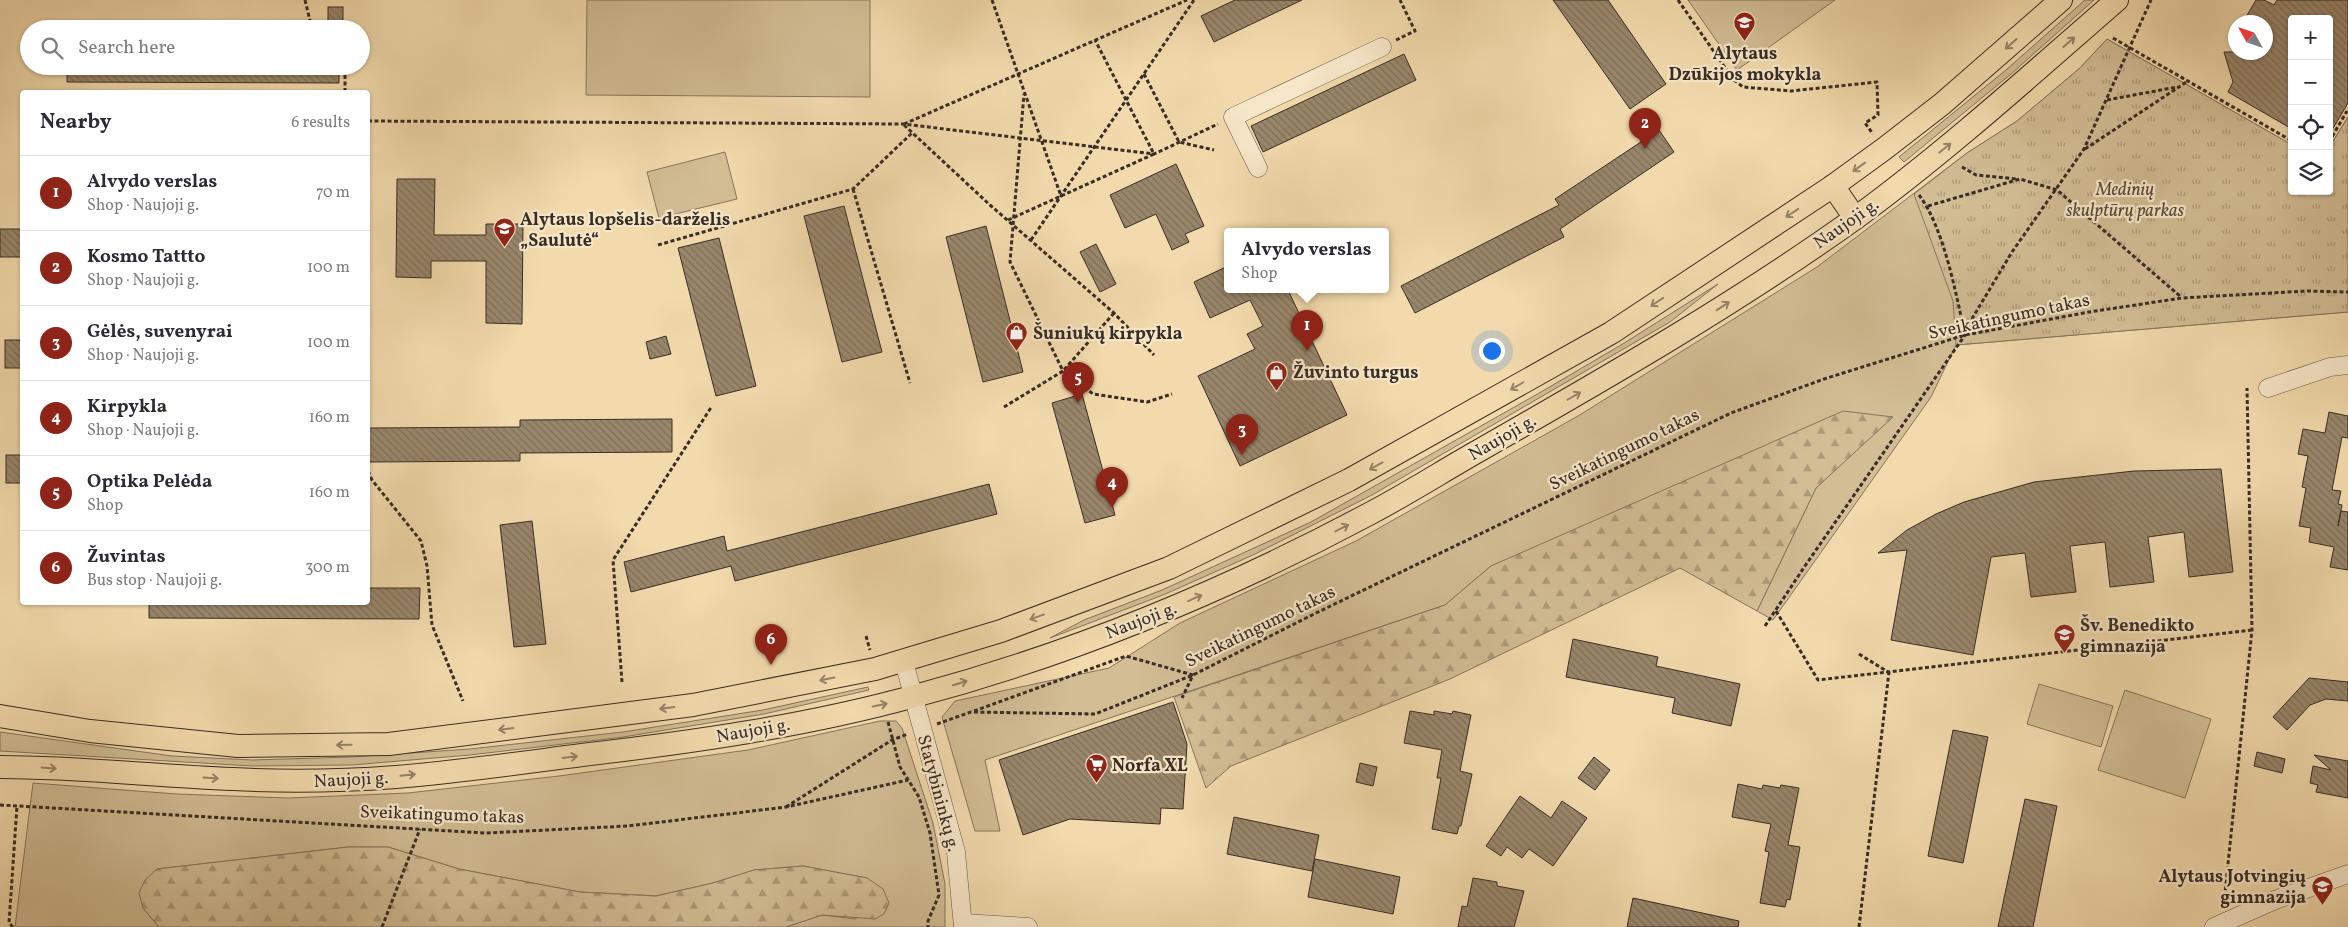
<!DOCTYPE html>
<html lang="en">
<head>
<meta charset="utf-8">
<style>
  :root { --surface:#fff; --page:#f7f7f7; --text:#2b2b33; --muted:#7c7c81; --line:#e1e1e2; --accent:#8f2418 }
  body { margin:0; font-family:Vollkorn,serif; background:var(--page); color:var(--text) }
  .controls { position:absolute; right:15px; top:15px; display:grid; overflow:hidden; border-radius:5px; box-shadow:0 1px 4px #0004 }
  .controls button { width:45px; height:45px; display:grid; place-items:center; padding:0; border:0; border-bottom:1px solid var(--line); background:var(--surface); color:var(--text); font:25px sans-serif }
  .compass { position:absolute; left:2228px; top:15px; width:45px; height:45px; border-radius:50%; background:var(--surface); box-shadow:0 1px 4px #0004; rotate:310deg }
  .you { position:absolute; left:1491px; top:350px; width:18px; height:18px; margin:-12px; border:4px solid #fff; border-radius:50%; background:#1a73e8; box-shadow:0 0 0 8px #1a73e833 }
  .badge { display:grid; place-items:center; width:32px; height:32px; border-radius:50%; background:var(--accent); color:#fff; font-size:16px; font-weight:700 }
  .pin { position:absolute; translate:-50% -41px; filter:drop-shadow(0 1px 2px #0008) }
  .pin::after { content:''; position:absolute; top:26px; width:18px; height:15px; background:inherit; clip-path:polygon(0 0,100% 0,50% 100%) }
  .popup { position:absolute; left:1224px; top:228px; width:165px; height:65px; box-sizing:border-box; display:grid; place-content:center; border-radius:5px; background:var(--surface); filter:drop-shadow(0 1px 4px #0005); font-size:16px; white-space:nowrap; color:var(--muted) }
  .popup b { font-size:19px; color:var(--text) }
  .popup::after { content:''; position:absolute; left:50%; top:100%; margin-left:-10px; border:10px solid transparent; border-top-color:var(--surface) }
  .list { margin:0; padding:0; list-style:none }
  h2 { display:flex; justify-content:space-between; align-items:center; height:65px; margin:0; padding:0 20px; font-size:21px }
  h2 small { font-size:16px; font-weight:400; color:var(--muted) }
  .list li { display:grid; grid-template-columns:32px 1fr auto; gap:15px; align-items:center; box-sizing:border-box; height:75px; padding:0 20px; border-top:1px solid var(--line) }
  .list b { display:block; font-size:19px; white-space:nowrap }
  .list p { margin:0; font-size:16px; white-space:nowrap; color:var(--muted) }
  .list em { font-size:16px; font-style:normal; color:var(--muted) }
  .icon { flex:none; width:28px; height:28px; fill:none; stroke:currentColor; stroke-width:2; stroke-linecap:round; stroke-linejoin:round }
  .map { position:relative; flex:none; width:2348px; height:927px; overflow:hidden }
  .search { position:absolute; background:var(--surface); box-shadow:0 1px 4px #0004; left:20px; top:20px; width:350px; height:55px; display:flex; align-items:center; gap:12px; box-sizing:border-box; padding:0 18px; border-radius:28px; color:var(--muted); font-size:19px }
  .panel { position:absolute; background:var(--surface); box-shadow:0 1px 4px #0004; left:20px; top:90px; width:350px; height:515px; border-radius:5px }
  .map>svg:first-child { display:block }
</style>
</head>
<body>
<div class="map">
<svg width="2348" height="927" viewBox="0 0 2348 927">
  <defs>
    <pattern id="forest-firs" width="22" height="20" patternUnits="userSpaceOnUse" patternTransform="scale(1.25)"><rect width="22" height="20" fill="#d2bd95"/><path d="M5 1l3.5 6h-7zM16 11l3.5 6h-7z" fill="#ab9a79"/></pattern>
    <pattern id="park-tufts" width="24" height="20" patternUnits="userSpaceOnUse" patternTransform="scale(1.25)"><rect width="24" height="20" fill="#d2bd95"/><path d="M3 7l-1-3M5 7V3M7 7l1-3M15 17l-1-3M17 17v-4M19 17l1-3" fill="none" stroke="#ab9a79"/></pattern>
    <pattern id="building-back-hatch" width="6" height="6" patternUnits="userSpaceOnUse" patternTransform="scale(1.25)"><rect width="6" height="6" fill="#99876c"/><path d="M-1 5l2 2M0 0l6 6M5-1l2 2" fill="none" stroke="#7e6f59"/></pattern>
  </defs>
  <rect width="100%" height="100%" fill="#f2daac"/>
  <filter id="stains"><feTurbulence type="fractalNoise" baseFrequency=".004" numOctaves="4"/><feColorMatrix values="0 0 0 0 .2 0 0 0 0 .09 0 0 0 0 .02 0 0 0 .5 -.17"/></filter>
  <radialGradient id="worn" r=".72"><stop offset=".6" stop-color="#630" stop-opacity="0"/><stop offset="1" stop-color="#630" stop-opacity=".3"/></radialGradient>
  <!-- green -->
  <g fill="#d2bd95" stroke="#85755e">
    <polygon points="587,0 870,0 870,97 586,95"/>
    <polygon points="1688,0 1835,0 1737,70"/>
    <polygon points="2085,0 2094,0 2011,74 1904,162 1899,157 2006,70"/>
    <polygon points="2107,39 2292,145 2292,191 2329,191 2329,148 2348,117 2348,312 1956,345 1931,397 1773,620 1757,611 1816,488 1892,417 1491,566 1445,605 985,760 1000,831 975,831 942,717 955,701 1109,668 1180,623 1356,541 1578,416 1817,267 1967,153 2017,121 2080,68"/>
    <polygon points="725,152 737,199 659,218 647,172"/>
    <polygon points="1718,284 1670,322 1372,495 1253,555 1163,595 1050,638 1084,620 1162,590 1311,522 1541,392 1621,345"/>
    <polygon points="2039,684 2113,706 2101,747 2027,724"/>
    <polygon points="868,687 869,690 764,714 623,737 470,755 352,765 252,766 0,751 0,732 172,756 252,760 351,757 470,749 623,732 763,710"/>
    <polygon points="2125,690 2211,719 2185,798 2098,770"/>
    <polygon points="880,721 896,721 902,728 933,823 945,884 945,927 786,927 822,915 856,919 867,878 803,866 754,870 713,883 656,896 580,892 459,869 388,847 348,847 157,869 143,908 159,927 15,927 33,783 176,794 288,798 408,793 559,776 748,750"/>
  </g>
  <!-- forest -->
  <g fill="url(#forest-firs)" stroke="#85755e">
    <polygon points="1843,411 1893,417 1816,488 1757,611 1680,568 1450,679 1231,766 1206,788 1174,697 1445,605 1491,566"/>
    <polygon points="348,847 388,847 459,869 580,892 656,896 713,883 754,870 803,866 867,878 883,889 889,903 884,914 875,919 822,915 786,927 159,927 143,908 139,893 145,880 157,869"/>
  </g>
  <!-- park -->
  <polygon fill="url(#park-tufts)" stroke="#85755e" points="2107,39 2292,145 2292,191 2329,191 2329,148 2348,117 2348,312 1956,345 1953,301 1914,194 1967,153 2017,121 2080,68"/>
  <!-- building -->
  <g fill="url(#building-back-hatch)" stroke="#382d26">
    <polygon points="1235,0 1302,0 1214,42 1201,16"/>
    <polygon points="1553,0 1608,0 1666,84 1630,109"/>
    <polygon points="2256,0 2264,0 2274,5 2277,0 2348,0 2348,103 2329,135 2329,19 2292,19 2292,129 2228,92 2233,82 2224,52 2266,52 2266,22 2243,22"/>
    <rect x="328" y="7" width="15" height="15"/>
    <polygon points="1404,54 1416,80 1263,152 1251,126"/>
    <polygon points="67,66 339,66 339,83 67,82"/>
    <polygon points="1659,130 1674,152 1560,229 1564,237 1415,313 1401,286 1559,205 1555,199"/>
    <polygon points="1176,164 1204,226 1185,234 1189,242 1172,250 1156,214 1125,228 1110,195"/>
    <polygon points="397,179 435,179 434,235 486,235 486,224 523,224 522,324 486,323 486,261 431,261 431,278 396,277"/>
    <polygon points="844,206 882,352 842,362 804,216"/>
    <polygon points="986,226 1023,372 983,382 946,237"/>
    <rect x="0" y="229" width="22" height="28"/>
    <polygon points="719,238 756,386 716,396 678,248"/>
    <polygon points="1096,244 1116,284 1100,292 1080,252"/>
    <polygon points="1228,266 1228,290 1288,290 1347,415 1240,466 1198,376 1255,349 1247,334 1263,326 1250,300 1210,318 1194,282"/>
    <polygon points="666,336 671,354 650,359 646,342"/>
    <rect x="5" y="340" width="17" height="28"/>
    <polygon points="1082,394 1115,515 1085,523 1052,403"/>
    <polygon points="2329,412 2348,416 2348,438 2342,437 2332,490 2341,491 2338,504 2342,505 2338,526 2341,511 2348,512 2348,570 2330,567 2334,547 2309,542 2311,528 2299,526 2306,488 2302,487 2308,456 2298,454 2303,429 2325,433"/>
    <polygon points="672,419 672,452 520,453 520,461 369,462 369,428 520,427 520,420"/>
    <rect x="6" y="455" width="16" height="28"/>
    <polygon points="2221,469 2233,572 2189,577 2184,532 2148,537 2154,582 2110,587 2105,542 2070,546 2076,592 2031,597 2025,553 1991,557 1973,655 1891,640 1907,550 1878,553 1907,530 1936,514 1964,502 2034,482 2134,471"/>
    <polygon points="989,484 997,514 735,581 731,566 631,592 624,562 724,536 727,551"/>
    <polygon points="532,521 546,644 514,647 500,525"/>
    <polygon points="368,588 420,588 419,619 149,618 149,602 368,602"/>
    <polygon points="1573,639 1658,657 1656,666 1740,684 1731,726 1672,713 1675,698 1566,677"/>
    <polygon points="2309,678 2348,682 2348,701 2326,699 2310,705 2287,730 2273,717"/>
    <polygon points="1173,702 1187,744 1183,809 1161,808 1160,824 1070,819 1023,835 999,760"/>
    <polygon points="1410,711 1434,715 1434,711 1452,714 1453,711 1471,715 1460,771 1472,774 1461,826 1459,826 1457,834 1432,829 1441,778 1437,778 1442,750 1404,743"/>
    <polygon points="1953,730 1988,737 1963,863 1928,856"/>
    <polygon points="2257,752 2285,759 2282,773 2254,766"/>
    <polygon points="2314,755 2348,761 2348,798 2316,792 2318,785 2310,783 2313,766 2331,770"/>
    <polygon points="1594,757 1610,770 1595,790 1578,778"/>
    <polygon points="1360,763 1377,767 1373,786 1356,782"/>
    <polygon points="1738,784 1762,789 1763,785 1780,788 1781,785 1799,788 1788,845 1800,847 1790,900 1787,899 1785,907 1760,903 1769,852 1765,851 1771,824 1732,817"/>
    <polygon points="1520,796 1551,818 1562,801 1587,818 1553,866 1529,849 1522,858 1507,847 1501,856 1486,846"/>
    <polygon points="2025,799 2057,806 2033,927 1998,927"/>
    <polygon points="1234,817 1319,835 1312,871 1227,854"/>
    <polygon points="1315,859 1400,877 1393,914 1308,897"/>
    <polygon points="1473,878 1497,882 1497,886 1524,891 1514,927 1458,927 1462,906 1467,907"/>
    <polygon points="1633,898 1739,921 1738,927 1627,927"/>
  </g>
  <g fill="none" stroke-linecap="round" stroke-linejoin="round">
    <defs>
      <g id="minor">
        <polyline points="1258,168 1233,117 1382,47"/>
        <polyline points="2268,388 2330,367 2348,365"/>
        <polyline points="904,662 956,852 963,927"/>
        <polyline points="963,923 1028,927"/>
        <polyline points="2214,927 2275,900 2348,874"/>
      </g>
      <g id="major">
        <polyline points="1833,186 1855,218"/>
        <polyline points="0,716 90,731 238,746 389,744 693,705 875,669 1001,631 1169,568 1349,480 1611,333 1833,186 1884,149 1942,104 2061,0"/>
        <path d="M0,767C78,767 155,776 233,779C287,782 342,781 396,777C458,772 520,763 582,755C693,742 806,726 915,696C1072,654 1225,591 1369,514C1407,494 1443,471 1480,450C1608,377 1737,303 1857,217C1948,150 2032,74 2117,0"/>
      </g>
    </defs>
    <!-- minor casing -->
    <use href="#minor" stroke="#665848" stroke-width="19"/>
    <!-- major casing -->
    <use href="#major" stroke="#382d26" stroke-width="24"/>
    <!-- path -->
    <g stroke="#382d26" stroke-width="3" stroke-dasharray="4 2.5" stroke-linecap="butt">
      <polyline points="305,0 312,29"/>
      <polyline points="992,0 1061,196"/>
      <polyline points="1678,0 1733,79 1743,87 1791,91 1877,82 1878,115 1865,123 1873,134"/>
      <polyline points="2113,38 2292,141"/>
      <polyline points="1396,40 1415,31 1400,0"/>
      <polyline points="1144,74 1179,142 1214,150"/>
      <polyline points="345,92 345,66"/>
      <polyline points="2107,100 2177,87"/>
      <polyline points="368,121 903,124 1154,154 1218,124"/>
      <polyline points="904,124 1187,0"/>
      <polyline points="904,125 990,205 1114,313 1154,355"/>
      <polyline points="2329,142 2347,111"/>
      <polyline points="2085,149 2188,81"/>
      <polyline points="1962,167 1976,175 2017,179"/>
      <polyline points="853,189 910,383"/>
      <path d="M1919,195C1944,228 1956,294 1965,335"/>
      <polyline points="1928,206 2020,179 2057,190 2181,297"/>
      <polyline points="1008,220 1154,154 1095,40"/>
      <polyline points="1031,240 1194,0"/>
      <polyline points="658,245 853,189 912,133"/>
      <polyline points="1114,313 1063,371 1093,394 1147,402 1172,394"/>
      <polyline points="1004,407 1063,371 1010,262 1024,94"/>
      <polyline points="368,471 372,480 421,541 427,566 432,625 463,701"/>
      <polyline points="1776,611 1818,680 2252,630"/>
      <polyline points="1765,626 1807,563 1965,335 1973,317 2012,252 2084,149 2151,0"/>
      <polyline points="866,636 870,650"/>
      <polyline points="1859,654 1888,672"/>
      <polyline points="622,682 613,560 712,406"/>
      <polyline points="974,711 1126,656 1193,675 1182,698"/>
      <polyline points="888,722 900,767 919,797 930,833 939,895 928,921 928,927"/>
      <polyline points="937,724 971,712 1095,714 1193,675 1316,613 1731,413 1824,379 1965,335 2089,312 2182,298 2307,291 2348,292"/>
      <polyline points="0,805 486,833 628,826 786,807 908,780"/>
      <polyline points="786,807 892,740 908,734"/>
      <polyline points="2224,903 2252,630 2247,388"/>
      <polyline points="13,927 9,923 17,806"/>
      <polyline points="382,927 420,829"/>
      <polyline points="1859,927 1889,672"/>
    </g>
    <!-- minor -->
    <use href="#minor" stroke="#f7e7c9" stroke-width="18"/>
    <!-- major -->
    <use href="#major" stroke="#f2daac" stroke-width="22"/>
  </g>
  <!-- one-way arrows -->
  <defs><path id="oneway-shaft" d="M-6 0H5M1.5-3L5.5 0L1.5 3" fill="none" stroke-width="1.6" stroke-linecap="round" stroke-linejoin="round" transform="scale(1.25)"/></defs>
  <g stroke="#958469">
    <use href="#oneway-shaft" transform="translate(2069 42) rotate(-41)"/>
    <use href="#oneway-shaft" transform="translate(2011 44) rotate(138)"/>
    <use href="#oneway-shaft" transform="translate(1945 148) rotate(-39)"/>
    <use href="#oneway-shaft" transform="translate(1859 167) rotate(144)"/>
    <use href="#oneway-shaft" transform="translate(1792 213) rotate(146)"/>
    <use href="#oneway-shaft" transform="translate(1657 302) rotate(146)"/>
    <use href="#oneway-shaft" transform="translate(1723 306) rotate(-33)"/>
    <use href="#oneway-shaft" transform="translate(1517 386) rotate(150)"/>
    <use href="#oneway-shaft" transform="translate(1574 396) rotate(-30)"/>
    <use href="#oneway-shaft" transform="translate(1376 466) rotate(151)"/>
    <use href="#oneway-shaft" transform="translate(1342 528) rotate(-27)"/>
    <use href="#oneway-shaft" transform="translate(1195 598) rotate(-24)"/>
    <use href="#oneway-shaft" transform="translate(1037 617) rotate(160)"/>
    <use href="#oneway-shaft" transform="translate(827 679) rotate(169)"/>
    <use href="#oneway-shaft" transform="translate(960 683) rotate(-17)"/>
    <use href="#oneway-shaft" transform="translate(880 705) rotate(-12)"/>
    <use href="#oneway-shaft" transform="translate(667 708) rotate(173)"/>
    <use href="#oneway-shaft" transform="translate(506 729) rotate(173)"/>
    <use href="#oneway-shaft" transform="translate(344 745) rotate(179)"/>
    <use href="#oneway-shaft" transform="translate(570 757) rotate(-7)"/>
    <use href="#oneway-shaft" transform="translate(49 768) rotate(4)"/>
    <use href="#oneway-shaft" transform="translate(408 775) rotate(-6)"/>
    <use href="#oneway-shaft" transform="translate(211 778) rotate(4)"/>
  </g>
  <!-- icons -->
  <defs>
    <symbol id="school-pin" viewBox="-11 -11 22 30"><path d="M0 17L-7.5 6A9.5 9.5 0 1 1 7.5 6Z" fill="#8f2418" stroke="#f7e7c9"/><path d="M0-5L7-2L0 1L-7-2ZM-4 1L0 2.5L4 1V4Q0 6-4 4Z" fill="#fff"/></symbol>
    <symbol id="shop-pin" viewBox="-11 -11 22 30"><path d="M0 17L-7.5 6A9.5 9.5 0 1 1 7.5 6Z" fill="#8f2418" stroke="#f7e7c9"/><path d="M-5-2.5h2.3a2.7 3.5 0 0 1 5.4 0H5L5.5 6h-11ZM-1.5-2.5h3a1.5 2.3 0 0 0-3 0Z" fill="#fff"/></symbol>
    <symbol id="supermarket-pin" viewBox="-11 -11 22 30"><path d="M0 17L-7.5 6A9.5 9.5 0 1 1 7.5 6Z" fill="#8f2418" stroke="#f7e7c9"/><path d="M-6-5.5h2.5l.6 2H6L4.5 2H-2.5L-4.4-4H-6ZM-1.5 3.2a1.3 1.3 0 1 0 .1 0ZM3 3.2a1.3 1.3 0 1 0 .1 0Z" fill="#fff"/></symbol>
  </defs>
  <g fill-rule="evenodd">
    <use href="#school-pin" x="1732" y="10" width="25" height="34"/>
    <use href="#school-pin" x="492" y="216" width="25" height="34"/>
    <use href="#shop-pin" x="1004" y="320" width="25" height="34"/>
    <use href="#shop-pin" x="1264" y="360" width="25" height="34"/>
    <use href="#school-pin" x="2052" y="622" width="25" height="34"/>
    <use href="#supermarket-pin" x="1084" y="752" width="25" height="34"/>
    <use href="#school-pin" x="2310" y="874" width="25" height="34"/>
  </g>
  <g text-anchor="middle" stroke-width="4.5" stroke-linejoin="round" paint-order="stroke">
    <!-- poi labels -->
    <g font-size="18" font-weight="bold" fill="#382d26" stroke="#f7e7c9" text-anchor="start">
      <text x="1745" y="59" text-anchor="middle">Alytaus<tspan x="1745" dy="21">Dzūkijos mokykla</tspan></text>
      <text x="520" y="225">Alytaus lopšelis-darželis<tspan x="520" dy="21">„Saulutė“</tspan></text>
      <text x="1033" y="339">Šuniukų kirpykla</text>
      <text x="1293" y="378">Žuvinto turgus</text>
      <text x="2080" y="631">Šv. Benedikto<tspan x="2080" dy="21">gimnazija</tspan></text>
      <text x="1112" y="771">Norfa XL</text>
      <text x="2306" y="882" text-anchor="end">Alytaus Jotvingių<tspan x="2306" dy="21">gimnazija</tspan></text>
    </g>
    <!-- park labels -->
    <g font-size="18" font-style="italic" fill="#574a3c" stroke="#f7e7c9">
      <text x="2125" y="195">Medinių<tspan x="2125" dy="21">skulptūrų parkas</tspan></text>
    </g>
    <!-- street labels -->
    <g font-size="18" fill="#382d26" stroke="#f7e7c9">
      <text transform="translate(1846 223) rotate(-35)" y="6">Naujoji g.</text>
      <text transform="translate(2009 316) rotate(-12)" y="6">Sveikatingumo takas</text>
      <text transform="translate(1502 437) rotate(-30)" y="6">Naujoji g.</text>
      <text transform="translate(1624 449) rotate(-26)" y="6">Sveikatingumo takas</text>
      <text transform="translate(1141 620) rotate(-21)" y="6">Naujoji g.</text>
      <text transform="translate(1260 626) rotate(-26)" y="6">Sveikatingumo takas</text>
      <text transform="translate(753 730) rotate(-10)" y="6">Naujoji g.</text>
      <text transform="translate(351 779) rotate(-3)" y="6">Naujoji g.</text>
      <text transform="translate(939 793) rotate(75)" y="6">Statybininkų g.</text>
      <text transform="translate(442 814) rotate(2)" y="6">Sveikatingumo takas</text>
    </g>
  </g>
  <rect width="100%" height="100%" filter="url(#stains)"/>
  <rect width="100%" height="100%" fill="url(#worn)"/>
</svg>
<div class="controls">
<button>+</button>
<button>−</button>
<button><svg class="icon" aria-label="locate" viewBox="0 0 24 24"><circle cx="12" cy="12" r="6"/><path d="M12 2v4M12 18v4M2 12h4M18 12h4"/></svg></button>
<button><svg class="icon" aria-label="layers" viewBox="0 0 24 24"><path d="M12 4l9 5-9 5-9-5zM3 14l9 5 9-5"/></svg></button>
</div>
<svg class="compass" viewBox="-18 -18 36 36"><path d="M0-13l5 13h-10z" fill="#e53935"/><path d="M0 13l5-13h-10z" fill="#7c7c81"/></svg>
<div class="you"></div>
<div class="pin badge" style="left:1307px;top:351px">1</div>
<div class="popup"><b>Alvydo verslas</b>Shop</div>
<div class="pin badge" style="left:1645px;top:149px">2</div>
<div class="pin badge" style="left:1242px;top:455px">3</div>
<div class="pin badge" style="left:1112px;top:508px">4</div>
<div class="pin badge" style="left:1078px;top:403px">5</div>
<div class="pin badge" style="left:771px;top:665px">6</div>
<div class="search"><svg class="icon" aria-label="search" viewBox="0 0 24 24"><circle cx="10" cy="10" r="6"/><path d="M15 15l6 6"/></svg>Search here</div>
<section class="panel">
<h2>Nearby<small>6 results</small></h2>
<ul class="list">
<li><span class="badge">1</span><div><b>Alvydo verslas</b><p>Shop · Naujoji g.</p></div><em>70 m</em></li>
<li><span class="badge">2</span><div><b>Kosmo Tattto</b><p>Shop · Naujoji g.</p></div><em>100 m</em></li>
<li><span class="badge">3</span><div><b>Gėlės, suvenyrai</b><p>Shop · Naujoji g.</p></div><em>100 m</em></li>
<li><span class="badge">4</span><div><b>Kirpykla</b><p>Shop · Naujoji g.</p></div><em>160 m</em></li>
<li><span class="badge">5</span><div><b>Optika Pelėda</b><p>Shop</p></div><em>160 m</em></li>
<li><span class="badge">6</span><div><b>Žuvintas</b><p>Bus stop · Naujoji g.</p></div><em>300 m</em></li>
</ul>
</section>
</div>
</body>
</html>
